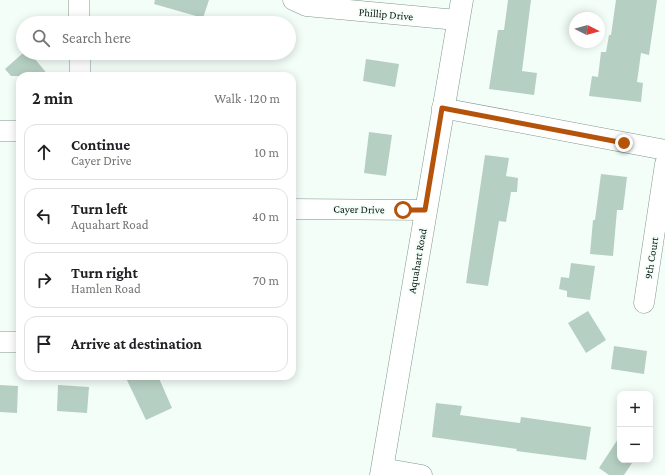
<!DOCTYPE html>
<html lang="en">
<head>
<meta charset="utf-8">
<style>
  :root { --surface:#fff; --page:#f6f6f6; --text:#202124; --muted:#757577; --line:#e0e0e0 }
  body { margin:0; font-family:"Crimson Pro",serif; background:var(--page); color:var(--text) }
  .controls { position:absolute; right:12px; bottom:12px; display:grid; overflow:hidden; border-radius:8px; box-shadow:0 2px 10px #0003 }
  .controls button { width:36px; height:36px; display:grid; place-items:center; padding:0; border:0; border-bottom:1px solid var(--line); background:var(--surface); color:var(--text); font:20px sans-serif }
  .compass { position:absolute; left:569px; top:12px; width:36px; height:36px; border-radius:50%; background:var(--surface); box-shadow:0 2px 10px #0003; rotate:96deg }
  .stop { position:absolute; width:12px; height:12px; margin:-9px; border:3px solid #b45309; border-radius:50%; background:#fff }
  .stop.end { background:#b45309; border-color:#fff; box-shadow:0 1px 4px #0008 }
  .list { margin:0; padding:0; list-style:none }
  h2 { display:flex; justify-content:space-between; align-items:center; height:52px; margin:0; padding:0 16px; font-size:17px }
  h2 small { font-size:13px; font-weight:400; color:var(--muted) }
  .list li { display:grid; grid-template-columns:26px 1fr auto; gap:12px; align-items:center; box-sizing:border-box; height:56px; margin:0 8px 8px; padding:0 8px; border:1px solid var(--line); border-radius:12px }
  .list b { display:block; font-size:15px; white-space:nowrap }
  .list p { margin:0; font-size:13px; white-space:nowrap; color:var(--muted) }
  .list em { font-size:13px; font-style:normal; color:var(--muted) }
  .icon { flex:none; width:22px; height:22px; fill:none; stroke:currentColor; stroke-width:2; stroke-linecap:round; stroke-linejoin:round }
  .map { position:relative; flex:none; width:665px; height:475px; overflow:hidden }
  .search { position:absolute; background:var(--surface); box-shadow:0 2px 10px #0003; left:16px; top:16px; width:280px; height:44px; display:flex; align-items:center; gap:10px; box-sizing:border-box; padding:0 14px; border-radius:22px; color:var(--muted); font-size:15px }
  .panel { position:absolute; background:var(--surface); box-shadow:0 2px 10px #0003; left:16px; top:72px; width:280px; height:308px; border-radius:12px }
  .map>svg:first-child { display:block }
</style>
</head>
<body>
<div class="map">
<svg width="665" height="475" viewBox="0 0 665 475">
  <rect width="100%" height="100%" fill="#f4fef9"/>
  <!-- building -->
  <g fill="#b6cfc3">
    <polygon points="155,0 209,0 203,18 154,4"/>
    <polygon points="508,0 531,0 522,71 537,73 534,95 489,89 498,30 504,30"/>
    <polygon points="616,0 657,0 649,55 641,53 637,82 643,83 641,102 589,96 592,76 598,77 601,52 606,52 609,35 611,35"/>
    <polygon points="23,53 30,53 49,76 11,76 5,69"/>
    <polygon points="366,59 399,64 395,87 363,81"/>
    <polygon points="369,132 392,135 386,176 364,173"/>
    <polygon points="485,155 509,158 506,176 518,178 517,192 511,192 506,222 499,221 488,286 466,283"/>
    <polygon points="601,174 627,177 623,210 617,210 613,256 590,254 593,220 595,220"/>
    <polygon points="571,263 595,266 590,300 567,297 567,291 559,289 561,277 569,278"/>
    <polygon points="588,311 606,340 586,353 568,323"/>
    <polygon points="614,346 647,351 644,374 611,369"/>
    <polygon points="125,376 158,376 172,408 146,420"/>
    <polygon points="0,385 18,386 17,413 0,412"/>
    <polygon points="58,385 89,387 87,413 57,411"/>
    <polygon points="436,403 462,406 460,415 520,423 521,417 591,427 586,460 516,451 517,449 432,437"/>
    <polygon points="620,436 620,460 634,460 624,475 609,475 599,468"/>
  </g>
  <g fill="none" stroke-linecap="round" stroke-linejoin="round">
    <defs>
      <g id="minor">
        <polyline points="79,0 79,23"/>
        <polyline points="293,0 306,6 457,20"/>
        <polyline points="80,53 80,76"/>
        <polyline points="442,108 665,150"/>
        <polyline points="0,131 20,131"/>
        <polyline points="292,209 425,210"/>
        <polyline points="644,303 665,164"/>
        <polyline points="0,342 20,342"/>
        <polyline points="382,468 422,475"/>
      </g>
      <polyline id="tertiary" points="381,475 462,0"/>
    </defs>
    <!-- minor casing -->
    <use href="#minor" stroke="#80988d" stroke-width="21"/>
    <!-- tertiary casing -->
    <use href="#tertiary" stroke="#80988d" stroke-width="23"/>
    <!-- minor -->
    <use href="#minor" stroke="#fff" stroke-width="20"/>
    <!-- tertiary -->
    <use href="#tertiary" stroke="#fff" stroke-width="22"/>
  </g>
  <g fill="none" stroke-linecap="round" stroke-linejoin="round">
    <!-- route -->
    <polyline stroke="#b45309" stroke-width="5" points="403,210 425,210 442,108 624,143"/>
  </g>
  <g text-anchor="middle" stroke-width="4" stroke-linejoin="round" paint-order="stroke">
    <!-- street labels -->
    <g font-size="11" fill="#0c1511" stroke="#f4fef9">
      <text transform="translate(386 14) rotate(5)" y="4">Phillip Drive</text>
      <text transform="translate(359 209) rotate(1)" y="4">Cayer Drive</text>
      <text transform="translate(651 258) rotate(-81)" y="4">9th Court</text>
      <text transform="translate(417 261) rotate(-80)" y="4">Aquahart Road</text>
    </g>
  </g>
</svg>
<div class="controls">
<button>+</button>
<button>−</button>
</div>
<svg class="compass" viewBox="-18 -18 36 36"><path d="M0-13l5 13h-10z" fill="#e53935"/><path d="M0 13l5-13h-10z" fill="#757577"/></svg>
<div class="stop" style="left:403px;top:210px"></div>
<div class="stop end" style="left:624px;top:143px"></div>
<div class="search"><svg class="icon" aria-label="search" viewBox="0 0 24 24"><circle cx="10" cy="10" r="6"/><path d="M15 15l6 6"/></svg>Search here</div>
<section class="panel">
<h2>2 min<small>Walk · 120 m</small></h2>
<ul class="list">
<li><svg class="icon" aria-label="ahead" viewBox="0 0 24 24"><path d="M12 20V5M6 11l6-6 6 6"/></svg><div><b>Continue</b><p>Cayer Drive</p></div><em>10 m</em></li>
<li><svg class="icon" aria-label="left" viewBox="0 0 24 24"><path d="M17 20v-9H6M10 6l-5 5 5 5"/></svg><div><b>Turn left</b><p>Aquahart Road</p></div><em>40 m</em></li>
<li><svg class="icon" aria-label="right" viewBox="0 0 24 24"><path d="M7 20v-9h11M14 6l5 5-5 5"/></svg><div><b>Turn right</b><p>Hamlen Road</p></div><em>70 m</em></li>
<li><svg class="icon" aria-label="arrive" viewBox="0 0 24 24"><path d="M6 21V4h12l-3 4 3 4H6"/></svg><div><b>Arrive at destination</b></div></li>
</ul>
</section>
</div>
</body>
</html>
